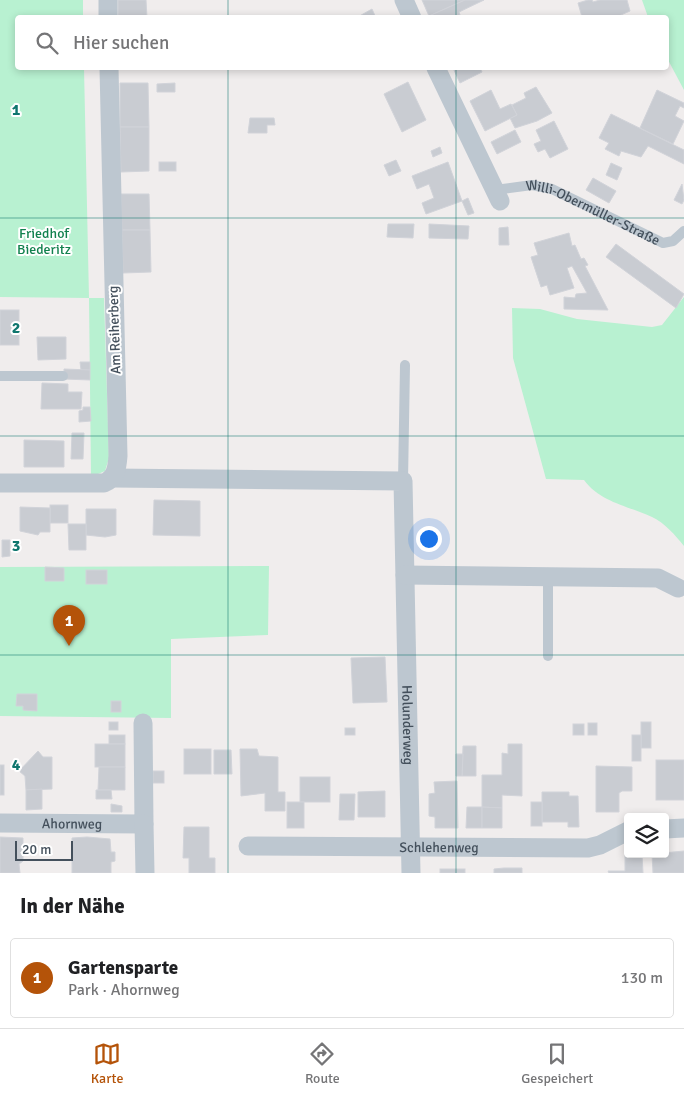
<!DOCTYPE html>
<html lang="de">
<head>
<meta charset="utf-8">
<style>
  :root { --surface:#fff; --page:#f6f6f6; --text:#202124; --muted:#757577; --line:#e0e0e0; --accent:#b45309 }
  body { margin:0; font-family:Signika,sans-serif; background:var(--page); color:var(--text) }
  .controls { position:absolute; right:15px; bottom:15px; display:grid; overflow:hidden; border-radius:5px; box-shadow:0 2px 8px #0003 }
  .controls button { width:45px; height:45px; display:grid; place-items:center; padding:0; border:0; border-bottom:1px solid var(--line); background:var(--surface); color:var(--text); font:25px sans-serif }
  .scale { position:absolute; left:15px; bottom:12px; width:58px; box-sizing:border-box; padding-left:5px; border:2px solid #44505c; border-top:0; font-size:14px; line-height:18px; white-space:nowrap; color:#44505c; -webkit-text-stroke:4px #fff; paint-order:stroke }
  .you { position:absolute; left:428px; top:538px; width:18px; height:18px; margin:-12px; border:4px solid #fff; border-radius:50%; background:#1a73e8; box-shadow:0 0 0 8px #1a73e833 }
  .badge { display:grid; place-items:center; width:32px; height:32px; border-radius:50%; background:var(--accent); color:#fff; font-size:16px; font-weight:700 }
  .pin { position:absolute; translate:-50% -41px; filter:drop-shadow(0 1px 2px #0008) }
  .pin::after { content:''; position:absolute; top:26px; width:18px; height:15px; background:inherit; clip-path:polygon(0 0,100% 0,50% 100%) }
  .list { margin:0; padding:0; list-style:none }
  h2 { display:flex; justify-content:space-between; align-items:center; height:65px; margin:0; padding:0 20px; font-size:21px }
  h2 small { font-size:16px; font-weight:400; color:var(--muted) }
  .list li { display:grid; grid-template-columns:32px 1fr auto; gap:15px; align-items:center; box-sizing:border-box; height:80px; margin:0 10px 10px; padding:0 10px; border:1px solid var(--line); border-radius:5px }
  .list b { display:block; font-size:19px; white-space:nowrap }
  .list p { margin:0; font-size:16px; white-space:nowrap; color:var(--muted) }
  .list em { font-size:16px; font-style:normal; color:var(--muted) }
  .icon { flex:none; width:28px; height:28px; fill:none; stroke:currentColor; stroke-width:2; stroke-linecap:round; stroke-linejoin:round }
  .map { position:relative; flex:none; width:684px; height:873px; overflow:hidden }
  .search { position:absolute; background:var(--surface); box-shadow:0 2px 8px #0003; left:15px; right:15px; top:15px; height:55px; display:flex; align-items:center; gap:12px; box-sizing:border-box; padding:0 18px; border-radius:5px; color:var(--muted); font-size:19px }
  .sheet { height:155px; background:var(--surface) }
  nav { display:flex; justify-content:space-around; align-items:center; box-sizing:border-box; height:70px; border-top:1px solid var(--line); background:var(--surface); font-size:14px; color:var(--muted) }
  nav a { display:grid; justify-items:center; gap:2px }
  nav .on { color:var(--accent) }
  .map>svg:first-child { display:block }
</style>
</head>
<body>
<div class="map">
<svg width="684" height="873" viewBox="0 0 684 873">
  <rect width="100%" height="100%" fill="#f0eded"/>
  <!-- green -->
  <g fill="#b8f1d1">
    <polygon points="0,0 83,0 83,17 18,18 18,68 84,68 89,298 104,298 109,458 105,471 91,477 89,298 0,297"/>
    <polygon points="642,0 684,0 684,90 667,58 666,18 648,17"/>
    <path d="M684,297V546C675,535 665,523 652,517C628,506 600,502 584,480L546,479L513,358L512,308L540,309L577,319L652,327L662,325Z"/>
    <polygon points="269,566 268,635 171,639 171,718 0,716 0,567"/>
  </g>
  <!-- building -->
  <g fill="#c9ccd2" stroke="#d1d3d9">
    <polygon points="118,0 146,0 147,18 118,18"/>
    <polygon points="422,0 465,0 429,16"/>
    <polygon points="465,0 484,0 459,12 461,18 430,18 429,16"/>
    <polygon points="588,0 592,0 593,2 600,0 627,0 630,11 614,18 580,18 582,17 578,3"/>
    <polygon points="372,9 376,18 356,18"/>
    <polygon points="453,68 480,68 482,72 460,83"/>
    <polygon points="408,82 426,120 402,132 384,94"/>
    <polygon points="120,83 148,83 149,127 120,127"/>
    <polygon points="175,83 175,92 157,92 157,84"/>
    <polygon points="536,87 552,113 537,121 515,128 510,118 517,115 512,105 526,98 524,93"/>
    <polygon points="491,90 500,109 511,104 517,115 485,131 470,101"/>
    <polygon points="657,90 684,103 684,108 680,106 675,116 684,121 673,144 640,128"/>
    <polygon points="611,114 684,150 684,164 648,146 641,157 621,151 619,156 605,149 609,143 599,138"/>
    <polygon points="250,118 274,118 275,125 267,125 267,133 248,133"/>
    <polygon points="554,121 568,149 550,158 545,149 538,152 534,144 541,141 536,130"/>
    <polygon points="120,127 149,127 149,171 121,172"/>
    <polygon points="515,130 521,142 497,154 491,142"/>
    <polygon points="440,147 442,153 433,157 431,151"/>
    <polygon points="396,160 401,171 389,176 384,165"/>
    <rect x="159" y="162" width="17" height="9"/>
    <polygon points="448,162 462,201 426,214 422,203 434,198 429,184 417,189 412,176"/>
    <polygon points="611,163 622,168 617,180 606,175"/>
    <polygon points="593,178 616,191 609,203 586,190"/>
    <polygon points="682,184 684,200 682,204 674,200"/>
    <polygon points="121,194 149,194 150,230 122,230"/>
    <polygon points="468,198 474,213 468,215 462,201"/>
    <polygon points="388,224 414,224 413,238 387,237"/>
    <polygon points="429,224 469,226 468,239 429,238"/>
    <polygon points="508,227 509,245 499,245 499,228"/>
    <polygon points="122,230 150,230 151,272 123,273"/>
    <polygon points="569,233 572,246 575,245 581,259 584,258 588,265 585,266 608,310 564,309 564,297 575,298 576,294 587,293 572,266 567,268 574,288 550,295 547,285 541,287 531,257 538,255 534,243"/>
    <polygon points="616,244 684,294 676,308 606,257"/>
    <rect x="0" y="310" width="19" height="35"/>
    <polygon points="37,337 66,337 66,359 38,360"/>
    <polygon points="80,362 90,362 90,370 81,370"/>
    <polygon points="64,369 90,370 90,380 64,379"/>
    <polygon points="42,383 68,384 68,392 82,392 81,409 41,409"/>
    <polygon points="83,407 90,407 91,421 79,422 79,411 83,410"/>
    <polygon points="72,433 84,433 83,459 71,459"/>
    <polygon points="24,440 64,441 64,467 24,467"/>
    <polygon points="154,500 200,501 200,536 153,535"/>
    <rect x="50" y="505" width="18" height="18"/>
    <polygon points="20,507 50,508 50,532 40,532 38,535 20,531"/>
    <polygon points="86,509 116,509 116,535 105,537 86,535"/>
    <polygon points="68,524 86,524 86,550 69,550"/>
    <polygon points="2,540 10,540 10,556 2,557"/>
    <polygon points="45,567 64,568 64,581 45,581"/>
    <rect x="86" y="570" width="21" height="14"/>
    <polygon points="385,657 387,702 353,703 351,658"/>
    <polygon points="17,694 37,694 37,711 23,710 23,706 16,706"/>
    <rect x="111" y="701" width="10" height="11"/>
    <rect x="109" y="722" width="9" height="8"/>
    <rect x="641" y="722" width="10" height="26"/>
    <rect x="588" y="723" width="9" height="12"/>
    <rect x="573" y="724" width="11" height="11"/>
    <rect x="345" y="728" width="10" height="7"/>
    <rect x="109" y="735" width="16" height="9"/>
    <rect x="632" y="735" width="9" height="26"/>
    <rect x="95" y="744" width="30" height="23"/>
    <polygon points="508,744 522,744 522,796 502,795 502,808 482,807 482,775 502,775 502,753 508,754"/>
    <polygon points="463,746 476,746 476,776 462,776"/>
    <rect x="184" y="749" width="27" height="25"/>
    <polygon points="240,749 257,749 259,756 278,757 278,792 285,792 285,811 265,811 265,793 241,796"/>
    <polygon points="214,750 231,750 232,774 214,774"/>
    <polygon points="38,751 43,757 52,757 52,789 26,790 25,776 19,771"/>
    <polygon points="456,754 463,754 462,776 456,776"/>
    <rect x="656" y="760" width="28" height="40"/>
    <rect x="0" y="765" width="4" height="30"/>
    <polygon points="596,766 632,767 632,791 622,791 619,793 619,812 596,812"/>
    <polygon points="99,767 125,767 125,790 98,790"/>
    <rect x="153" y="771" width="11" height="12"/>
    <rect x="300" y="777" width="30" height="25"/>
    <polygon points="457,781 458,828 435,828 435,817 429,816 429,794 435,793 434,782"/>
    <polygon points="42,789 42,809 26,810 26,790"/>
    <polygon points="96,790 111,790 112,799 96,799"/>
    <polygon points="385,791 385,817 358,817 358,792"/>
    <polygon points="542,792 569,792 569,796 578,796 579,827 568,827 568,822 542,822"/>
    <polygon points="340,794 355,794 354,820 339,820"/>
    <rect x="287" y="802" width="17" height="26"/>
    <rect x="531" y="802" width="11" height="24"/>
    <polygon points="111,804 122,806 122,812 111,812"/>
    <polygon points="467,807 482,807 482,828 466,828"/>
    <polygon points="482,807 502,808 502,828 482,828"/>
    <polygon points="184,827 209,827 209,858 215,858 215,873 189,873 189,858 183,858"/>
    <polygon points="0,837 23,838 23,861 19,864 20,873 0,873"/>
    <polygon points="87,837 110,839 111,852 115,852 115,861 111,862 111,873 72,873 72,838"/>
    <polygon points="684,851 684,873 653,873 652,854"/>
    <polygon points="625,854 642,854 643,873 609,873 608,871 625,871"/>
    <polygon points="504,868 522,868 522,873 494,873 494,869"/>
    <rect x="440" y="869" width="25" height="4"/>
  </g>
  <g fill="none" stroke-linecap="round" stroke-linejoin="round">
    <!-- lane -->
    <g stroke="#bdc7d0" stroke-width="10">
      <path id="s1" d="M495,190L532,185L552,189L663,243L673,241L684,231"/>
      <polyline points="0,376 63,376"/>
      <polyline points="403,481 405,365"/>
      <polyline points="548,656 548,576"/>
    </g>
    <!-- street -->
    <g stroke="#bdc7d0" stroke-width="19">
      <polyline points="108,0 108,18"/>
      <polyline points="404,0 412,18"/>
      <polyline points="436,68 500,201"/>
      <path id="s2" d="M113,478L403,481L411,873"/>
      <path d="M0,483H104C116,478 117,468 118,456L109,68"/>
      <polyline points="405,575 658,578 678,588"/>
      <path id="s3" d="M0,823L144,824L143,723"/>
      <polyline points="144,824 145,873"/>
      <polyline points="665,829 684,828"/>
      <path id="s4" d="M248,846L588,848L600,845L628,831"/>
    </g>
  </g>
  <!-- grid -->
  <path fill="none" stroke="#0f766e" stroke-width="1" stroke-opacity="0.55" d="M228,0V18M456,0V18M228,68V873M456,68V873M0,218H684M0,436H684M0,655H684"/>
  <g text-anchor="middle" stroke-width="4" stroke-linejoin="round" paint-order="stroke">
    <!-- street labels -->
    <g font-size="14" fill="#44505c" stroke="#fff">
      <text dy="5" stroke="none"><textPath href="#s1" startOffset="104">Willi-Obermüller-Straße</textPath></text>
      <text transform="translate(114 330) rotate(-92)" y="5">Am Reiherberg</text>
      <text dy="5" stroke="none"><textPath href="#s2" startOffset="534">Holunderweg</textPath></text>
      <text dy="5" stroke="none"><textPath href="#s3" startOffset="72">Ahornweg</textPath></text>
      <text dy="5" stroke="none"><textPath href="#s4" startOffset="191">Schlehenweg</textPath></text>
    </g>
    <!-- park labels -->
    <g font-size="14" fill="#11814e" stroke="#fff">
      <text x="44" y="238">Friedhof<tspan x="44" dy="16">Biederitz</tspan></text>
    </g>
  </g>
  <g font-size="16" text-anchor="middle" font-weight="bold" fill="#0f766e" stroke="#fff" stroke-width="4" stroke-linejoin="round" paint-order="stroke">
    <text x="16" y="115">1</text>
    <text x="16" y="333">2</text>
    <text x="16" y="551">3</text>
    <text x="16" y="770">4</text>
  </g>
</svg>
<div class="controls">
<button><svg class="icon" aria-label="layers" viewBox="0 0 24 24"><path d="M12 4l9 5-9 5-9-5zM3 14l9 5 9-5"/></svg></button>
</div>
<div class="scale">20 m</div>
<div class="you"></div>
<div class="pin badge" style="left:69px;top:646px">1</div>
<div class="search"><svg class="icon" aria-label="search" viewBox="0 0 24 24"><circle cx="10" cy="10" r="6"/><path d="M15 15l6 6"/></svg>Hier suchen</div>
</div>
<section class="sheet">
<h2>In der Nähe<small></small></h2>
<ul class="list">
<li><span class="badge">1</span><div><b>Gartensparte</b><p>Park · Ahornweg</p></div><em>130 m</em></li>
</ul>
</section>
<nav>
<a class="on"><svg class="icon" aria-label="map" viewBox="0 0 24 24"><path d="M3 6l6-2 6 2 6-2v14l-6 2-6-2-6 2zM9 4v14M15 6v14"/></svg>Karte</a>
<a><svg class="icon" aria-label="directions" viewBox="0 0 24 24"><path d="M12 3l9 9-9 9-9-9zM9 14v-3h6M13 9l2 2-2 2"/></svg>Route</a>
<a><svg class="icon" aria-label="saved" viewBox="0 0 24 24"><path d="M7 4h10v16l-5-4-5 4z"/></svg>Gespeichert</a>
</nav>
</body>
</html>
